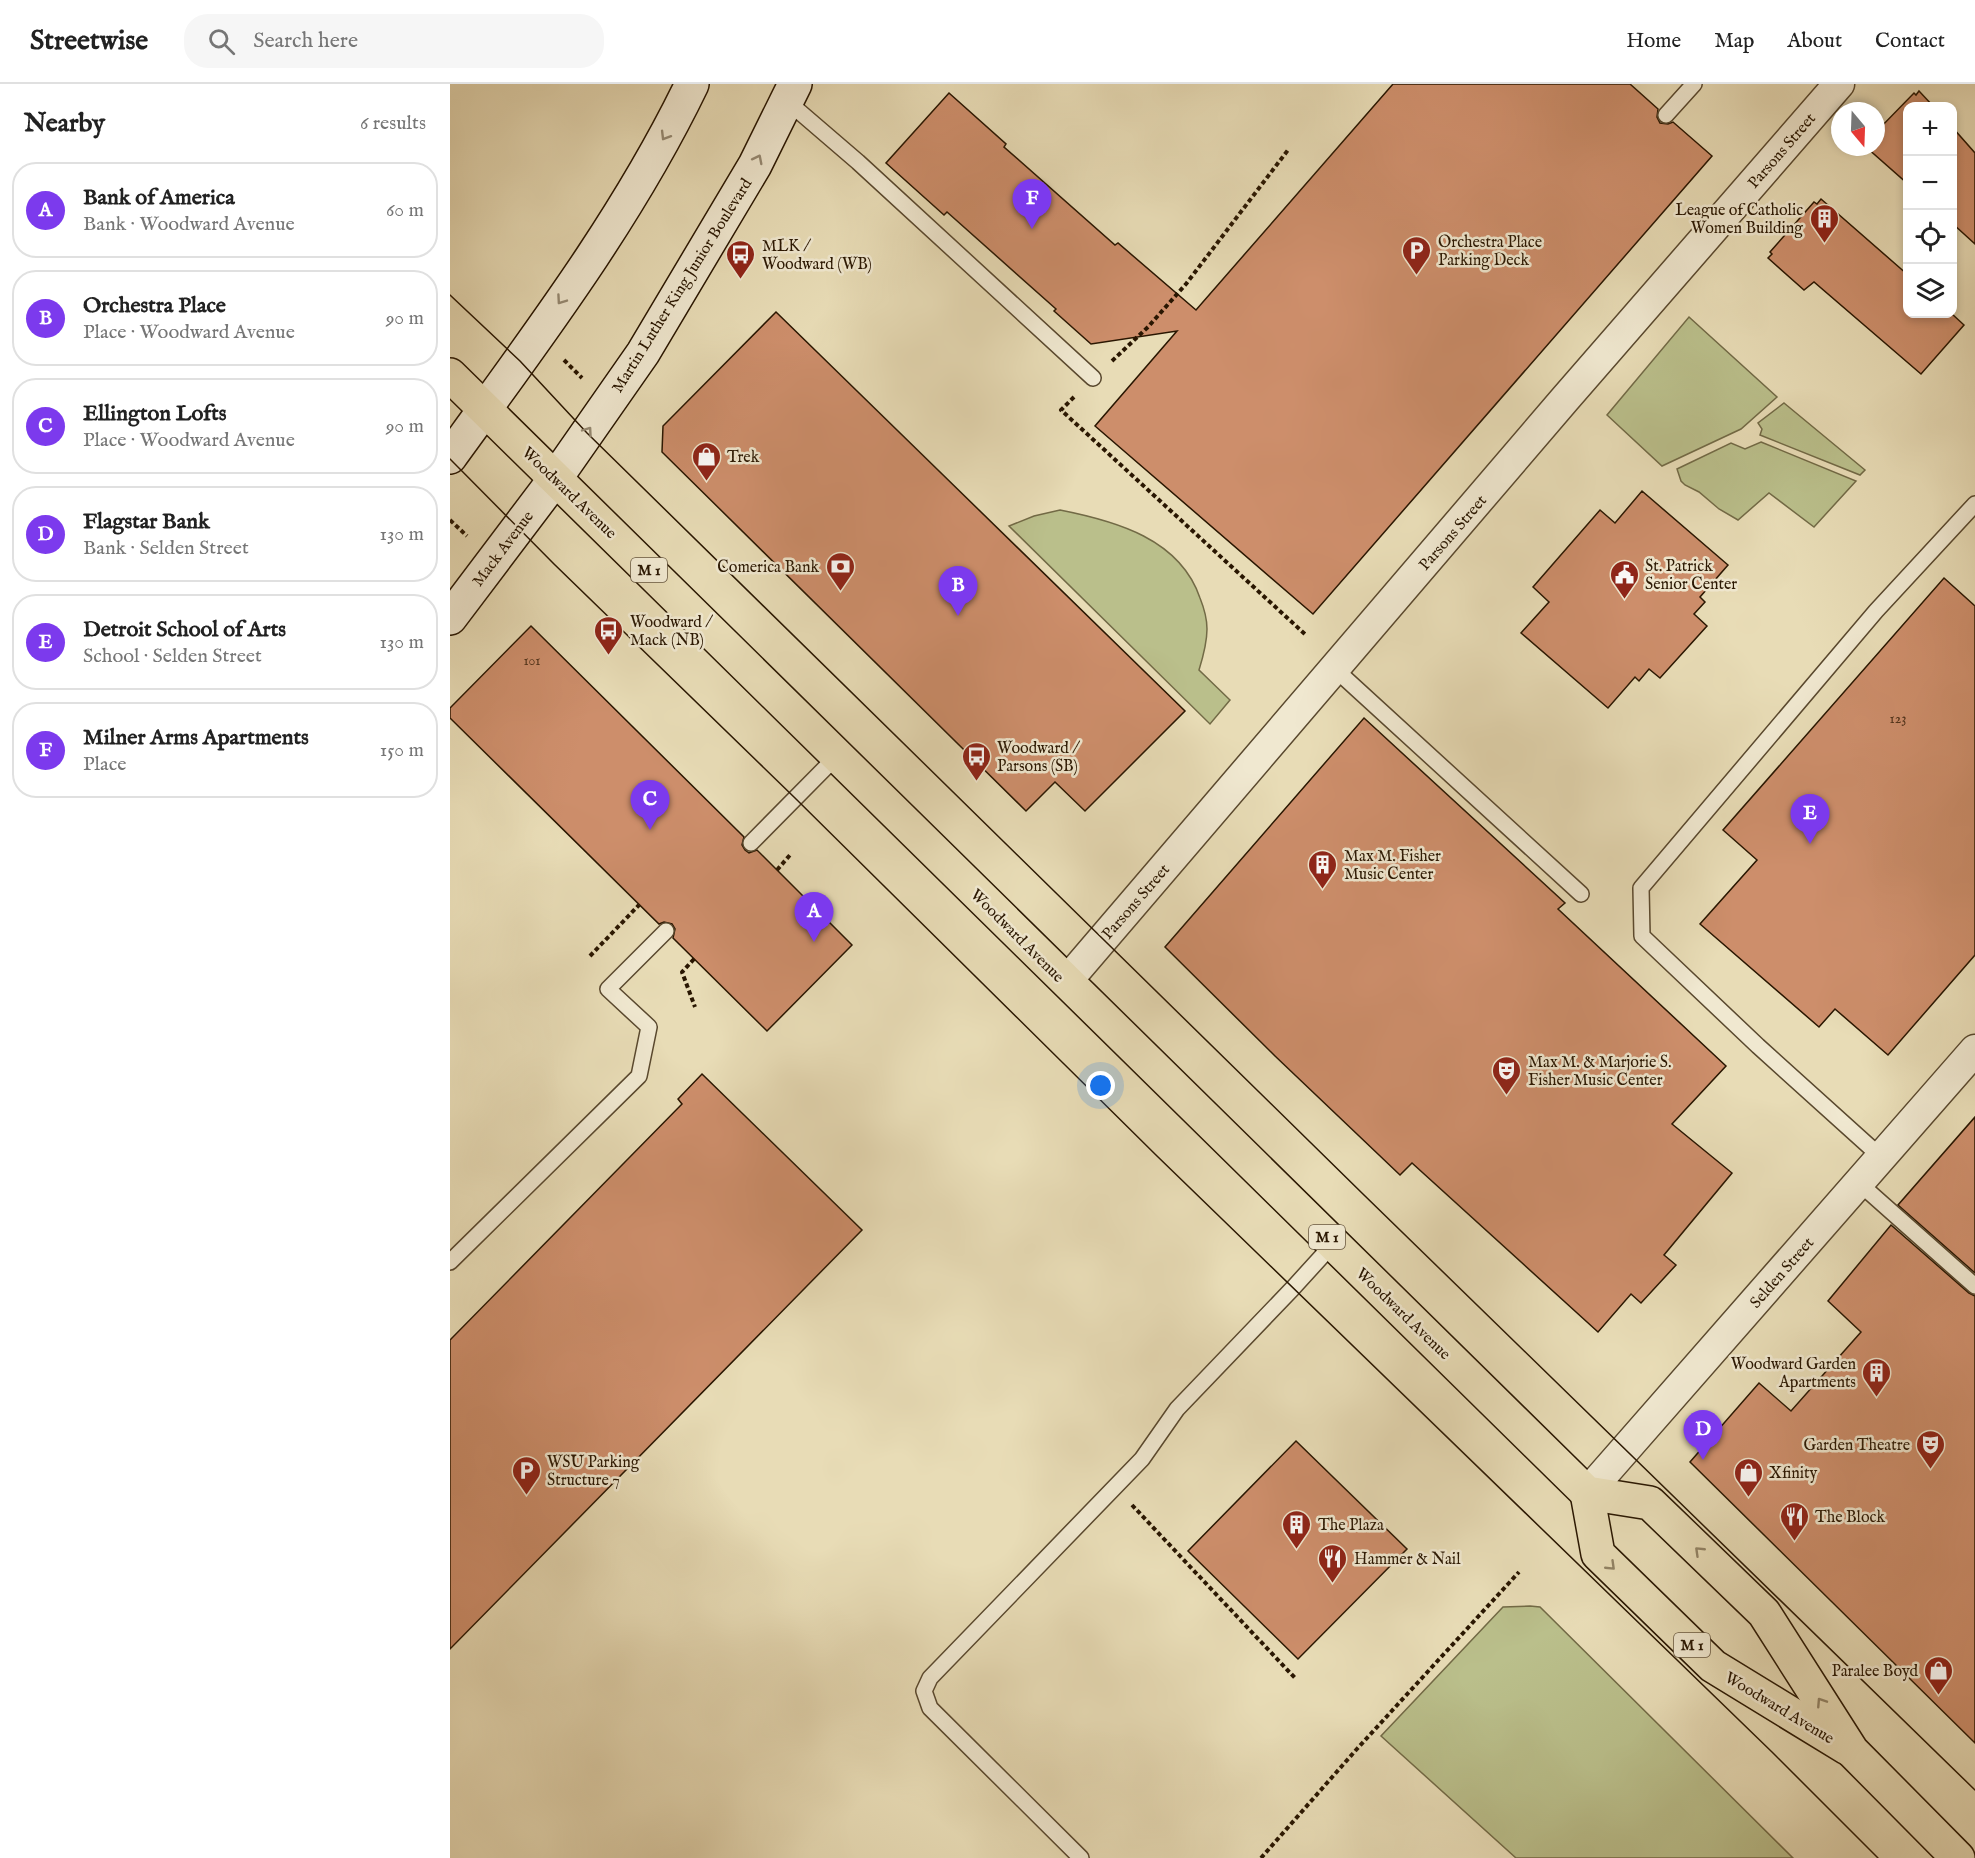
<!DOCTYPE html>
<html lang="en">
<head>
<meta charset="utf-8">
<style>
  :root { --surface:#fff; --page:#f6f6f6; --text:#222; --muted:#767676; --line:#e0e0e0; --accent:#7c3aed }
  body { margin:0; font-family:"IM FELL English",serif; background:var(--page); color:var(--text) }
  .controls { position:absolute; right:18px; top:18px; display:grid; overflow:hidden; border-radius:12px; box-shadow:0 3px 9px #0003 }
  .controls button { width:54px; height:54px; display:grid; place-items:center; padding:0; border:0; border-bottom:2px solid var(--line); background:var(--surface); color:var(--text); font:30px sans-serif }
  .compass { position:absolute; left:1381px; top:18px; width:54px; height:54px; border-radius:50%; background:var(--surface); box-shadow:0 3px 9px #0003; rotate:161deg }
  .you { position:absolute; left:651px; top:1002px; width:21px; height:21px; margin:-15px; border:4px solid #fff; border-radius:50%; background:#1a73e8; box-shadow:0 0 0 9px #1a73e833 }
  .badge { display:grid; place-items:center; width:39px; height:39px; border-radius:50%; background:var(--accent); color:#fff; font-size:20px; font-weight:700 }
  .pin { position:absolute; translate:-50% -50px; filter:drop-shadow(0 2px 3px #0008) }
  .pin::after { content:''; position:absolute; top:32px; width:21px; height:18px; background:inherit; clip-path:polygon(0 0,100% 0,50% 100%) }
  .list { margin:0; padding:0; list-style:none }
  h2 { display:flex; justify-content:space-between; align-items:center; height:78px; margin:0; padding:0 24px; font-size:26px }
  h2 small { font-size:20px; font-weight:400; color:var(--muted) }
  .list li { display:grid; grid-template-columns:39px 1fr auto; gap:18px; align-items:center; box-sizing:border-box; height:96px; margin:0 12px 12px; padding:0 12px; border:2px solid var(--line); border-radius:24px }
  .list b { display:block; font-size:22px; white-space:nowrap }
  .list p { margin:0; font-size:20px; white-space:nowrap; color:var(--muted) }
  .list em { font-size:20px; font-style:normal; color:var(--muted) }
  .icon { flex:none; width:33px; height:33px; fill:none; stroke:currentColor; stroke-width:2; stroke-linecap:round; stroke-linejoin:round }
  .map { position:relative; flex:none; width:1525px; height:1774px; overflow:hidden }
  header { display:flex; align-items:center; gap:36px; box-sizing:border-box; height:84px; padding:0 30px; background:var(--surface); border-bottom:2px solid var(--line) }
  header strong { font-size:28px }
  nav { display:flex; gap:33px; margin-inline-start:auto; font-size:21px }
  .search { width:420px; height:54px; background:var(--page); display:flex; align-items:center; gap:15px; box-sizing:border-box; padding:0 21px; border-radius:24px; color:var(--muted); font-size:22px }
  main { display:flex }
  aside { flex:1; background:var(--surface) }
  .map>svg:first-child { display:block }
</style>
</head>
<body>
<header>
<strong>Streetwise</strong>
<div class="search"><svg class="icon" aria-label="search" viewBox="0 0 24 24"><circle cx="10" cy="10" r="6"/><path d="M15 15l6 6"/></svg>Search here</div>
<nav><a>Home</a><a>Map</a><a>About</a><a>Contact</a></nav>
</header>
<main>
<aside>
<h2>Nearby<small>6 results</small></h2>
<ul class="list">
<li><span class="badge">A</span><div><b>Bank of America</b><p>Bank · Woodward Avenue</p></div><em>60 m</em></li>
<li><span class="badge">B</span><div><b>Orchestra Place</b><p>Place · Woodward Avenue</p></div><em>90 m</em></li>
<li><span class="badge">C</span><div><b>Ellington Lofts</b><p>Place · Woodward Avenue</p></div><em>90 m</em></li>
<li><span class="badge">D</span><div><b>Flagstar Bank</b><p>Bank · Selden Street</p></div><em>130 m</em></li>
<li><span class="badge">E</span><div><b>Detroit School of Arts</b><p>School · Selden Street</p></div><em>130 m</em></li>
<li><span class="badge">F</span><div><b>Milner Arms Apartments</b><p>Place</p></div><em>150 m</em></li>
</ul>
</aside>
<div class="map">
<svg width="1525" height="1774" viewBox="0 0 1525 1774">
  <rect width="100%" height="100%" fill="#e8dcb6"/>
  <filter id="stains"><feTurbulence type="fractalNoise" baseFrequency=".00333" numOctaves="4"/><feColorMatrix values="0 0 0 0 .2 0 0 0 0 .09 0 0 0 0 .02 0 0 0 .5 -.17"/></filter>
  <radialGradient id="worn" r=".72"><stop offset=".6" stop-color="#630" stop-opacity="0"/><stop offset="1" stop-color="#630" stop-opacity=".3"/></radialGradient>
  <!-- green -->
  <g fill="#babf8b" stroke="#726a46" stroke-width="1.5">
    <polygon points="1239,233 1327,313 1291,345 1212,382 1157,331"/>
    <polygon points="1334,319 1415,386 1410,391 1310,351 1312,345 1308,339"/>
    <polygon points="1311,358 1406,397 1364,443 1319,409 1288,436 1269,425 1249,408 1235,401 1231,397 1227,385 1281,359 1295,365"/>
    <path d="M610,426C666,437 730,455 750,514C754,524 757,535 757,545C757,559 753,573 749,586L780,616L760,640L559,442L584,432Z"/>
    <polygon points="1080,1522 1090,1523 1343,1774 1066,1774 931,1652 1053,1523"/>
  </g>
  <!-- building -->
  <g fill="#cd8e6b" stroke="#291601" stroke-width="1.5">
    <polygon points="943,0 1180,0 1208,25 1207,33 1210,39 1218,40 1223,38 1262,72 863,530 645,342 727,247 641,260 604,227 606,225 497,128 494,131 436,79 499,9 556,60 554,63 665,161 668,159 746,226"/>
    <polygon points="1469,7 1483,22 1458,22 1458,100 1416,63 1426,63 1426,48 1464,9 1466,11"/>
    <polygon points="1503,44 1525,69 1525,160 1503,140"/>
    <polygon points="1371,115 1458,191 1458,230 1502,230 1514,241 1471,290 1364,198 1354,206 1318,174 1322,170 1320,168 1364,118 1367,120"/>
    <polygon points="326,228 735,627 635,727 605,698 576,727 212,368 213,342"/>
    <polygon points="1192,407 1278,481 1250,513 1255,518 1244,530 1257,542 1210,594 1199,585 1189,597 1185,593 1158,624 1071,549 1099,518 1083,503 1150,426 1165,439"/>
    <polygon points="1494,494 1525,522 1525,871 1438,971 1385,925 1369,943 1250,840 1307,776 1273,746"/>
    <polygon points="81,542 294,753 292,761 295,766 299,769 307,766 402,861 317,947 223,854 225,845 222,840 214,838 209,840 0,634 0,624"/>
    <polygon points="914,634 1115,819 1108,825 1276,982 1222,1040 1282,1089 1214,1171 1226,1181 1191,1219 1181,1210 1148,1248 962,1079 950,1091 825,972 715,863"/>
    <polygon points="252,990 412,1146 0,1565 0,1256 232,1020 228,1015"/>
    <polygon points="1525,1033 1525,1189 1448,1121"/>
    <polygon points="1441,1141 1519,1209 1525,1212 1525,1659 1240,1378 1309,1299 1341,1327 1411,1248 1378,1217"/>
    <polygon points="846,1357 957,1465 848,1575 738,1467"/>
  </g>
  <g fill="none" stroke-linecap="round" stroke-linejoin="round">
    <defs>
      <g id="lane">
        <polyline points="337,17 408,78 643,294"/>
        <polyline points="1216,31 1244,0"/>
        <polyline points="885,585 1131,810"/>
        <polyline points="301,759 387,672"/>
        <polyline points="1431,1073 1308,962 1192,852 1191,804 1426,527 1525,420"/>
        <polyline points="1409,1099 1525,1202"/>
        <polyline points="0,1178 189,992 199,943 158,905 216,847"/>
        <polyline points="631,1774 480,1624 474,1607 480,1594 692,1375 727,1325 843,1204 883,1160"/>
      </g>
      <g id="street">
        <polyline points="616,898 1115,315 1389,0"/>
        <polyline points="1137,1409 1525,966"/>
      </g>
      <g id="secondary">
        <path d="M0,373C87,253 178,133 242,0"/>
        <polyline points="0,534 105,395 193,269 305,81 345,0"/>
      </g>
      <g id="primary">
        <polyline points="0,291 1137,1409 1200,1419 1314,1529 1402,1667 1508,1774"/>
        <polyline points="1137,1409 1148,1470 1263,1582 1397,1664"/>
      </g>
    </defs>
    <!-- lane casing -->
    <use href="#lane" stroke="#59482e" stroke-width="18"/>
    <!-- street casing -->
    <use href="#street" stroke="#59482e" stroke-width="33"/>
    <!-- secondary casing -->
    <use href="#secondary" stroke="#291601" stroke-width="36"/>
    <!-- primary casing -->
    <use href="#primary" stroke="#291601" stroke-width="36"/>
    <!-- path -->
    <g stroke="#291601" stroke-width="4" stroke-dasharray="4.5 3" stroke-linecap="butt">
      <polyline points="114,276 132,294"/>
      <polyline points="662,277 698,243 736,200 838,66"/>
      <polyline points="624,313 611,326 857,552"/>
      <polyline points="0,436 17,452"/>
      <polyline points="327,786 340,771"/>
      <polyline points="140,872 189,821"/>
      <polyline points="244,875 232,888 245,923"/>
      <polyline points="682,1421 845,1594"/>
      <polyline points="811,1774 906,1666 1069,1488"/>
    </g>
    <!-- lane -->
    <use href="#lane" stroke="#f0e8d0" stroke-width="15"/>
    <!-- street -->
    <use href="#street" stroke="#f0e8d0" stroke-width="30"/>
    <!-- secondary -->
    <use href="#secondary" stroke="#f0e8d0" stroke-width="33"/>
    <!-- primary -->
    <use href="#primary" stroke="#e8dcb6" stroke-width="33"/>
    <!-- tram -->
    <g stroke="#291601" stroke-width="1.5">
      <polyline points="0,211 70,277 137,349 914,1111 1525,1706"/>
      <polyline points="0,375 104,480 345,714 707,1072 1322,1668 1428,1774"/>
    </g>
  </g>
  <!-- one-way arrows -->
  <defs><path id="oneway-chevron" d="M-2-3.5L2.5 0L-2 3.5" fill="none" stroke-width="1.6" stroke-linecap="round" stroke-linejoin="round" transform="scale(1.5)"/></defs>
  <g stroke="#968a73">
    <use href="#oneway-chevron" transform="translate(215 52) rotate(121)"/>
    <use href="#oneway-chevron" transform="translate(308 75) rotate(-63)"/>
    <use href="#oneway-chevron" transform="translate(111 216) rotate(125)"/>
    <use href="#oneway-chevron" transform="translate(138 347) rotate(-55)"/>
  </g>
  <g stroke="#928365">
    <use href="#oneway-chevron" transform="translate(1249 1467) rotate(-136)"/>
    <use href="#oneway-chevron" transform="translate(1161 1482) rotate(44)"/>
    <use href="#oneway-chevron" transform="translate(1371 1618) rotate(-123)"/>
  </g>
  <!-- icons -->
  <defs>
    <symbol id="building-pin" viewBox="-11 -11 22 30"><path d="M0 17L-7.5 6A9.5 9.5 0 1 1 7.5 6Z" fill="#8f2418" stroke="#f0e8d0"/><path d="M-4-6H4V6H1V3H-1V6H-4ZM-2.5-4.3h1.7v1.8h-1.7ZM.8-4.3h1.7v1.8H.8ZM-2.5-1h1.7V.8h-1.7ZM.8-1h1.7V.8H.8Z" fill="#fff"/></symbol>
    <symbol id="parking-pin" viewBox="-11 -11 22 30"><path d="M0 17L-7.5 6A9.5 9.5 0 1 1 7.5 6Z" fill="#8f2418" stroke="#f0e8d0"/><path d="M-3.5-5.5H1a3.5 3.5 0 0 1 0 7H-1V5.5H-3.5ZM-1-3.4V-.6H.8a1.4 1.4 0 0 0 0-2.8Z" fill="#fff"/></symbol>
    <symbol id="bus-pin" viewBox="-11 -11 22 30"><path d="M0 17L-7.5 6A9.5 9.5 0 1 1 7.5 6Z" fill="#8f2418" stroke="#f0e8d0"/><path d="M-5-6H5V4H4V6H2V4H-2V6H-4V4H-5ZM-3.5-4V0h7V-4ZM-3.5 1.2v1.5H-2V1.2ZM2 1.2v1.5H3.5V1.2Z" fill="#fff"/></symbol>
    <symbol id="shop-pin" viewBox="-11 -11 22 30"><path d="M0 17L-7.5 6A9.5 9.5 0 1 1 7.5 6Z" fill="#8f2418" stroke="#f0e8d0"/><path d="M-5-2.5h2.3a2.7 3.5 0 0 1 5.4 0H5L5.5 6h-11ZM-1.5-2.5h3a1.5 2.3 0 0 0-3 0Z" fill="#fff"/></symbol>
    <symbol id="bank-pin" viewBox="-11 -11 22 30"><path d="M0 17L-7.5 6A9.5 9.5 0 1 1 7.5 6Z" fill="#8f2418" stroke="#f0e8d0"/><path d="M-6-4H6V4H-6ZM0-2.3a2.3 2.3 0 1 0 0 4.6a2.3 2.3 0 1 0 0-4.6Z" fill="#fff"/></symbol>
    <symbol id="civic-pin" viewBox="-11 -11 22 30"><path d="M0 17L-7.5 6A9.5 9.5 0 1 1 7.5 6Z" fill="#8f2418" stroke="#f0e8d0"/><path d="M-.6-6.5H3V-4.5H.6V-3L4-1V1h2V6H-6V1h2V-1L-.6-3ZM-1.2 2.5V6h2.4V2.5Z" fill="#fff"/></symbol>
    <symbol id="theatre-pin" viewBox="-11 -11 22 30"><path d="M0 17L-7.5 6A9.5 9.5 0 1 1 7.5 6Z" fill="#8f2418" stroke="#f0e8d0"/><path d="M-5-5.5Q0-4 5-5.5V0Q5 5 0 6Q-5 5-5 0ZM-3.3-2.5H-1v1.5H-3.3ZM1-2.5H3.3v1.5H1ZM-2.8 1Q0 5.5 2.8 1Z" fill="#fff"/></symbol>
    <symbol id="restaurant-pin" viewBox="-11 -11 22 30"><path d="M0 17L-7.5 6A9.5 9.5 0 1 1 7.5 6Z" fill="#8f2418" stroke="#f0e8d0"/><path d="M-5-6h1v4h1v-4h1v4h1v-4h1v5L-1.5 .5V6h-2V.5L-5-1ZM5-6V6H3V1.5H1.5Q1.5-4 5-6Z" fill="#fff"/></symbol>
  </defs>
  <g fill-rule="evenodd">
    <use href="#building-pin" x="1358" y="118" width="33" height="45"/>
    <use href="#parking-pin" x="950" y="150" width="33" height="45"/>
    <use href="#bus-pin" x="274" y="154" width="33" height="45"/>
    <use href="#shop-pin" x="240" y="356" width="33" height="45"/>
    <use href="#bank-pin" x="374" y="466" width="33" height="45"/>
    <use href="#civic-pin" x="1158" y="474" width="33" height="45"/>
    <use href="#bus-pin" x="142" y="530" width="33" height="45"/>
    <use href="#bus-pin" x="510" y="656" width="33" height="45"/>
    <use href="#building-pin" x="856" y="764" width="33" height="45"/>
    <use href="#theatre-pin" x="1040" y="970" width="33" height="45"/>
    <use href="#building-pin" x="1410" y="1272" width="33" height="45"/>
    <use href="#theatre-pin" x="1464" y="1344" width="33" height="45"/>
    <use href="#parking-pin" x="60" y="1370" width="33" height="45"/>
    <use href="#shop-pin" x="1282" y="1372" width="33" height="45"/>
    <use href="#restaurant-pin" x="1328" y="1416" width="33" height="45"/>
    <use href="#building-pin" x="830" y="1424" width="33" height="45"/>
    <use href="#restaurant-pin" x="866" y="1458" width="33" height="45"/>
    <use href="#shop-pin" x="1472" y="1570" width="33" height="45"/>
  </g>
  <g text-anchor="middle" stroke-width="5" stroke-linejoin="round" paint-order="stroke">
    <!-- number labels -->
    <g font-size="14" fill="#52341c">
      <text x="82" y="581">101</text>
      <text x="1448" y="639">123</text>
    </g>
    <!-- shield labels -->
    <g fill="#f0e8d0" stroke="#65553f" stroke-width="1.5">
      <rect x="181" y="474" width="36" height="24" rx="4.5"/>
      <rect x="859" y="1141" width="36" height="24" rx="4.5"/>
      <rect x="1224" y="1549" width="36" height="24" rx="4.5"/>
    </g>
    <g font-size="15" font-weight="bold" fill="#291601">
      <text x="199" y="491">M 1</text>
      <text x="877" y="1158">M 1</text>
      <text x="1242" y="1566">M 1</text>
    </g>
    <!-- street labels -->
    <g font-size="16" fill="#291601" stroke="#f0e8d0">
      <text transform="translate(1331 66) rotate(-49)" y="6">Parsons Street</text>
      <text transform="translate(231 201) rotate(-58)" y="6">Martin Luther King Junior Boulevard</text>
      <text transform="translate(120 408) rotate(44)" y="6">Woodward Avenue</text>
      <text transform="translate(1002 448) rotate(-49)" y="6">Parsons Street</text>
      <text transform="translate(52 464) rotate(-53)" y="6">Mack Avenue</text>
      <text transform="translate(685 817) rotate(-49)" y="6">Parsons Street</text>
      <text transform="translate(568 851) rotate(45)" y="6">Woodward Avenue</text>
      <text transform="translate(1331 1188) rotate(-49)" y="6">Selden Street</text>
      <text transform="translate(954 1229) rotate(44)" y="6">Woodward Avenue</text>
      <text transform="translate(1330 1623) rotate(31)" y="6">Woodward Avenue</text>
    </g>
    <!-- poi labels -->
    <g font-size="16" fill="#291601" stroke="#f0e8d0" text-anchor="start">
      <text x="1353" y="131" text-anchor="end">League of Catholic<tspan x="1353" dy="18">Women Building</tspan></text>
      <text x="988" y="163">Orchestra Place<tspan x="988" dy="18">Parking Deck</tspan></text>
      <text x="312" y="167">MLK /<tspan x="312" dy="18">Woodward (WB)</tspan></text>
      <text x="277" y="378">Trek</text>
      <text x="1195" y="487">St. Patrick<tspan x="1195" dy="18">Senior Center</tspan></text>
      <text x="369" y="488" text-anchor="end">Comerica Bank</text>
      <text x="180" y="543">Woodward /<tspan x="180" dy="18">Mack (NB)</tspan></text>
      <text x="547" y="669">Woodward /<tspan x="547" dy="18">Parsons (SB)</tspan></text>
      <text x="894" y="777">Max M. Fisher<tspan x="894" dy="18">Music Center</tspan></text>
      <text x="1078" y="983">Max M. &amp; Marjorie S.<tspan x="1078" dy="18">Fisher Music Center</tspan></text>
      <text x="1406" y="1285" text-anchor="end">Woodward Garden<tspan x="1406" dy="18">Apartments</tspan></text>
      <text x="1460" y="1366" text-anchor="end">Garden Theatre</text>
      <text x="97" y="1383">WSU Parking<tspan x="97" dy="18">Structure 7</tspan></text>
      <text x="1319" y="1394">Xfinity</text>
      <text x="1365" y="1438">The Block</text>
      <text x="868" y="1446">The Plaza</text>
      <text x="904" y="1480">Hammer &amp; Nail</text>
      <text x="1468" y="1592" text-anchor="end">Paralee Boyd</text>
    </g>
  </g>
  <rect width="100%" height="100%" filter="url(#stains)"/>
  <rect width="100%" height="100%" fill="url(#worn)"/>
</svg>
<div class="controls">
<button>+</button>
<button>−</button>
<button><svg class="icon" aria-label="locate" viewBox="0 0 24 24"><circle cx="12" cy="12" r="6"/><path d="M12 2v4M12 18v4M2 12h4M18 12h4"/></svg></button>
<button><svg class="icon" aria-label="layers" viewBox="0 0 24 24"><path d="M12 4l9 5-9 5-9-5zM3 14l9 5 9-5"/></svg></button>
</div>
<svg class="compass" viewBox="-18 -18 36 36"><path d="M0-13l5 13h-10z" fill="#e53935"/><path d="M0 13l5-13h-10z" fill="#767676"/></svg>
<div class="you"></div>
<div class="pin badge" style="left:364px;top:858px">A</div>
<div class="pin badge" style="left:508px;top:532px">B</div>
<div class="pin badge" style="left:200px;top:746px">C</div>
<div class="pin badge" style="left:1253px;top:1376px">D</div>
<div class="pin badge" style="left:1360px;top:760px">E</div>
<div class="pin badge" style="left:582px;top:145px">F</div>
</div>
</main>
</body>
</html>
